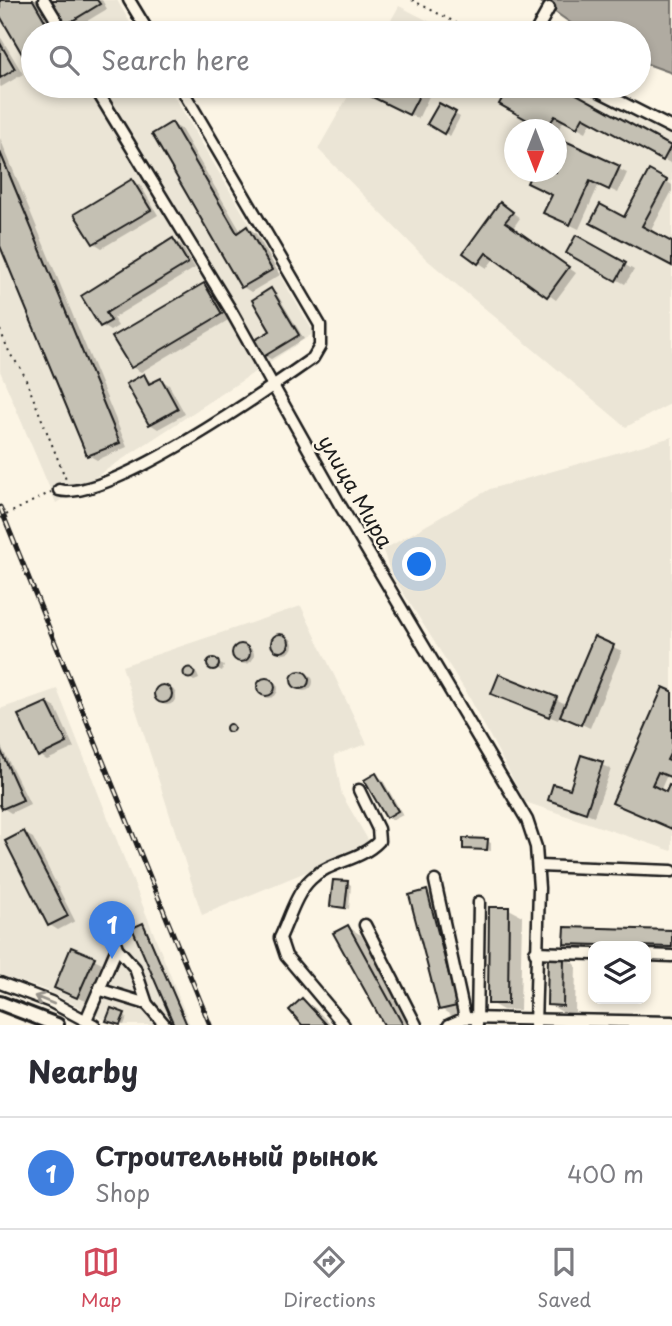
<!DOCTYPE html>
<html lang="en">
<head>
<meta charset="utf-8">
<style>
  :root { --surface:#fff; --page:#f7f7f7; --text:#2b2b33; --muted:#7c7c81; --line:#e1e1e2; --accent:#d1495b }
  body { margin:0; font-family:"Playpen Sans",sans-serif; background:var(--page); color:var(--text) }
  .controls { position:absolute; right:21px; bottom:21px; display:grid; overflow:hidden; border-radius:14px; box-shadow:0 4px 10px #0003 }
  .controls button { width:63px; height:63px; display:grid; place-items:center; padding:0; border:0; border-bottom:2px solid var(--line); background:var(--surface); color:var(--text); font:35px sans-serif }
  .compass { position:absolute; left:504px; top:119px; width:63px; height:63px; border-radius:50%; background:var(--surface); box-shadow:0 4px 10px #0003; rotate:180deg }
  .you { position:absolute; left:420px; top:565px; width:24px; height:24px; margin:-18px; border:5px solid #fff; border-radius:50%; background:#1a73e8; box-shadow:0 0 0 10px #1a73e833 }
  .badge { display:grid; place-items:center; width:46px; height:46px; border-radius:50%; background:var(--accent); color:#fff; font-size:23px; font-weight:700 }
  .pin { position:absolute; translate:-50% -58px; filter:drop-shadow(0 2px 4px #0008) }
  .pin::after { content:''; position:absolute; top:37px; width:24px; height:21px; background:inherit; clip-path:polygon(0 0,100% 0,50% 100%) }
  .list { margin:0; padding:0; list-style:none }
  h2 { display:flex; justify-content:space-between; align-items:center; height:91px; margin:0; padding:0 28px; font-size:30px }
  h2 small { font-size:23px; font-weight:400; color:var(--muted) }
  .list li { display:grid; grid-template-columns:46px 1fr auto; gap:21px; align-items:center; box-sizing:border-box; height:112px; padding:0 28px; border-top:2px solid var(--line) }
  .list b { display:block; font-size:26px; white-space:nowrap }
  .list p { margin:0; font-size:23px; white-space:nowrap; color:var(--muted) }
  .list em { font-size:23px; font-style:normal; color:var(--muted) }
  .icon { flex:none; width:38px; height:38px; fill:none; stroke:currentColor; stroke-width:2; stroke-linecap:round; stroke-linejoin:round }
  .map { position:relative; flex:none; width:672px; height:1025px; overflow:hidden }
  .search { position:absolute; background:var(--surface); box-shadow:0 4px 10px #0003; left:21px; right:21px; top:21px; height:77px; display:flex; align-items:center; gap:18px; box-sizing:border-box; padding:0 24px; border-radius:38px; color:var(--muted); font-size:26px }
  .sheet { height:203px; background:var(--surface) }
  nav { display:flex; justify-content:space-around; align-items:center; box-sizing:border-box; height:98px; border-top:2px solid var(--line); background:var(--surface); font-size:19px; color:var(--muted) }
  nav a { display:grid; justify-items:center; gap:4px }
  nav .on { color:var(--accent) }
  .map>svg:first-child { display:block }
</style>
</head>
<body>
<div class="map">
<svg width="672" height="1025" viewBox="0 0 672 1025">
  <rect width="100%" height="100%" fill="#fcf5e5"/>
  <filter id="ink" filterUnits="userSpaceOnUse"><feTurbulence type="fractalNoise" baseFrequency=".0143" numOctaves="2"/><feDisplacementMap in="SourceGraphic" scale="14" xChannelSelector="R" yChannelSelector="G"/><feConvolveMatrix kernelMatrix="1 2 1 2 8 2 1 2 1" color-interpolation-filters="sRGB"/></filter>
  <g filter="url(#ink)">
    <!-- built -->
    <g fill="#ebe5d6" fill-rule="evenodd">
      <polygon points="0,0 117,0 136,33 33,33 33,86 168,86 314,333 56,503 0,371"/>
      <polygon points="399,6 452,33 384,33"/>
      <path d="M354,86H572L672,137V403L626,427L426,259L318,149ZM514,130H556V172H514Z"/>
      <polygon points="672,437 672,851 525,802 468,695 390,572 383,550 490,489"/>
      <polygon points="301,606 367,744 334,755 342,795 371,845 202,915 122,666"/>
      <polygon points="57,689 190,1025 115,1025 46,990 0,975 0,709"/>
    </g>
    <!-- water -->
    <polygon fill="#b0aba1" stroke="#75726c" stroke-width="2" points="538,0 672,0 672,73 639,61 639,33 585,33"/>
    <!-- shadow -->
    <g fill="#0003">
      <polygon points="0,0 37,0 57,33 33,33 33,61 26,57 0,13"/>
      <polygon points="48,0 102,0 107,9 72,30 64,25"/>
      <polygon points="0,36 23,74 1,87 0,86"/>
      <polygon points="360,86 419,86 431,92 418,119 367,93 358,88"/>
      <polygon points="511,86 558,86 672,149 672,164 592,120 586,132 564,120 556,133 556,130 548,130 501,103"/>
      <polygon points="439,105 460,117 450,136 429,124"/>
      <polygon points="172,124 181,129 241,232 247,228 256,233 280,275 251,292 243,287"/>
      <polygon points="0,138 127,447 97,460 88,455 0,241"/>
      <polygon points="563,143 627,173 618,193 599,184 579,229 554,217 554,195 529,183 534,172 556,172"/>
      <polygon points="132,181 141,186 158,215 102,248 94,243"/>
      <polygon points="666,181 672,185 672,191 650,232 672,244 672,265 624,219"/>
      <polygon points="508,209 520,218 513,228 576,273 556,300 495,257 487,268 479,263"/>
      <polygon points="577,238 634,270 625,284 569,253"/>
      <polygon points="173,240 181,245 195,268 113,318 118,326 110,331 102,326 83,296"/>
      <polygon points="204,285 212,290 230,319 141,372 132,367"/>
      <polygon points="271,290 277,294 304,339 271,359 264,356 273,331"/>
      <polygon points="144,376 154,384 161,380 169,385 185,414 158,429 150,424"/>
      <circle cx="284" cy="645" r="9"/>
      <polygon points="595,639 622,651 590,728 560,714 558,720 493,694 556,699 567,705"/>
      <circle cx="245" cy="655" r="9"/>
      <polygon points="212,660 224,666 222,671 210,665"/>
      <polygon points="191,670 197,674 199,679 194,681 188,677 186,672"/>
      <circle cx="304" cy="682" r="9"/>
      <circle cx="269" cy="689" r="9"/>
      <circle cx="167" cy="696" r="9"/>
      <polygon points="672,693 672,777 667,775 660,791 667,794 672,788 672,829 614,802"/>
      <polygon points="47,703 56,708 74,748 47,760 39,755"/>
      <polygon points="0,744 30,804 11,813 3,808 0,801"/>
      <polygon points="583,757 611,769 594,816 550,799 571,791"/>
      <polygon points="376,775 382,779 403,815 393,820 387,817"/>
      <polygon points="24,833 33,838 75,921 58,930 50,925"/>
      <polygon points="487,841 491,843 491,851 464,848"/>
      <polygon points="348,883 351,885 349,909 332,905"/>
      <polygon points="427,892 440,899 469,1012 454,1017 441,1009"/>
      <polygon points="509,909 522,916 520,1010 503,1010 490,1003"/>
      <polygon points="348,927 361,935 411,1025 386,1025"/>
      <polygon points="672,932 672,953 646,952 646,946 593,946 593,951 579,951 566,943"/>
      <polygon points="563,957 576,965 575,1012 562,1012 549,1004"/>
      <polygon points="94,959 102,963 86,1001 64,992"/>
      <polygon points="302,1000 315,1008 331,1025 305,1025"/>
      <polygon points="124,1015 127,1017 124,1025 108,1020"/>
    </g>
    <!-- building -->
    <g fill="#c4c0b3" stroke="#1c1c1c" stroke-width="2">
      <polygon points="0,0 33,0 52,33 33,33 33,54 25,59 0,16"/>
      <polygon points="46,0 97,0 100,4 62,27"/>
      <polygon points="0,43 15,69 0,78"/>
      <polygon points="358,86 424,86 409,115 356,89"/>
      <polygon points="509,86 562,86 671,146 663,161 583,117 577,128 555,116 545,130 499,104"/>
      <polygon points="439,103 456,112 444,134 427,124"/>
      <polygon points="172,122 237,233 247,226 272,270 241,288 152,134"/>
      <polygon points="563,140 620,166 609,190 590,181 570,225 543,213 552,195 527,183 532,172 556,172 556,154"/>
      <polygon points="0,152 120,443 87,456 0,246"/>
      <polygon points="649,170 667,180 642,226 672,242 672,266 590,223 600,204 624,217"/>
      <polygon points="132,179 151,210 93,244 74,214"/>
      <polygon points="500,202 513,212 505,222 569,267 547,297 486,253 478,264 463,253"/>
      <polygon points="576,235 626,263 616,281 566,253"/>
      <polygon points="173,238 188,263 106,313 111,321 100,327 81,296"/>
      <polygon points="204,283 222,314 131,368 112,337"/>
      <polygon points="271,288 299,335 263,357 253,341 270,331 252,300"/>
      <polygon points="144,374 149,384 161,378 178,409 149,425 126,384"/>
      <circle cx="280" cy="643" r="9"/>
      <polygon points="594,636 614,645 581,725 560,716"/>
      <circle cx="241" cy="653" r="9"/>
      <circle cx="213" cy="664" r="6"/>
      <circle cx="189" cy="673" r="5.5"/>
      <circle cx="300" cy="680" r="9"/>
      <polygon points="499,674 557,697 549,717 491,694"/>
      <circle cx="266" cy="687" r="9"/>
      <circle cx="163" cy="694" r="9"/>
      <polygon points="663,687 672,691 672,750 667,760 672,762 672,772 670,777 658,772 652,785 666,792 669,785 672,786 672,829 612,803"/>
      <polygon points="47,702 67,743 38,757 18,715"/>
      <circle cx="230" cy="728" r="4"/>
      <polygon points="0,749 23,800 2,809 0,805"/>
      <polygon points="581,755 603,762 586,813 548,800 553,784 570,789"/>
      <polygon points="376,773 398,811 386,818 364,780"/>
      <polygon points="24,831 68,916 48,926 5,841"/>
      <polygon points="463,838 488,839 487,850 463,849"/>
      <polygon points="333,880 348,881 345,908 330,906"/>
      <polygon points="427,890 457,1006 439,1010 409,895"/>
      <polygon points="489,907 509,907 508,1004 488,1004"/>
      <polygon points="143,923 187,1025 174,1025 132,928"/>
      <polygon points="348,925 403,1025 384,1025 333,933"/>
      <polygon points="565,927 672,930 672,947 564,944"/>
      <polygon points="71,947 95,957 77,998 54,988"/>
      <polygon points="548,955 564,956 563,1006 547,1005"/>
      <polygon points="302,998 327,1025 302,1025 289,1010"/>
      <polygon points="111,1008 125,1013 120,1025 106,1021"/>
    </g>
    <g fill="none" stroke-linecap="round" stroke-linejoin="round">
      <defs>
        <g id="minor">
          <polyline points="44,0 64,33"/>
          <polyline points="129,0 149,33"/>
          <polyline points="535,33 549,8"/>
          <polyline points="94,86 230,309 340,505 527,820 536,847 539,888 535,1025"/>
          <polyline points="589,86 672,128"/>
          <path d="M59,490C107,503 269,389 313,358L320,346V325L180,86"/>
          <polyline points="538,866 672,871"/>
          <polyline points="435,881 465,1018"/>
          <polyline points="108,918 117,948 135,968 147,1004 165,1025"/>
          <polyline points="365,925 416,1025"/>
          <polyline points="535,952 593,954"/>
          <polyline points="646,955 672,956"/>
          <polyline points="0,983 51,1002 94,1025"/>
          <polyline points="101,990 147,1004"/>
          <polyline points="86,1020 117,948"/>
          <path d="M344,1025L286,956L280,938C289,919 296,893 311,879C330,861 360,861 379,841L378,829L359,790"/>
          <polyline points="449,1025 465,1018 672,1022"/>
          <polyline points="477,1025 479,902"/>
        </g>
        <polyline id="major" points="0,1003 57,1025"/>
      </defs>
      <!-- minor casing -->
      <use href="#minor" stroke="#1c1c1c" stroke-width="15"/>
      <!-- major casing -->
      <use href="#major" stroke="#1c1c1c" stroke-width="18"/>
      <!-- path -->
      <g stroke="#1c1c1c" stroke-width="2" stroke-dasharray="2 5" stroke-linecap="butt">
        <polyline points="412,0 476,33"/>
        <polyline points="0,330 10,354 22,370 67,482"/>
        <polyline points="0,518 51,492"/>
      </g>
      <!-- minor -->
      <use href="#minor" stroke="#fcf5e5" stroke-width="10"/>
      <!-- major -->
      <use href="#major" stroke="#fcf5e5" stroke-width="12"/>
      <defs>
        <polyline id="rail" points="0,507 210,1025"/>
      </defs>
      <!-- rail casing -->
      <use href="#rail" stroke="#1c1c1c" stroke-width="5"/>
      <!-- rail -->
      <use href="#rail" stroke="#fcf5e5" stroke-width="2.5" stroke-dasharray="8" stroke-linecap="butt"/>
    </g>
    <!-- one-way arrows -->
    <defs><path id="oneway-shaft" d="M-6 0H5M1.5-3L5.5 0L1.5 3" fill="none" stroke-width="1.6" stroke-linecap="round" stroke-linejoin="round" transform="scale(1.75)"/></defs>
    <use stroke="#97938b" href="#oneway-shaft" transform="translate(44 1000) rotate(-158)"/>
  </g>
  <g text-anchor="middle" stroke-width="5" stroke-linejoin="round" paint-order="stroke">
    <!-- street labels -->
    <g font-size="21" fill="#1c1c1c" stroke="#fcf5e5">
      <text transform="translate(355 492) rotate(60)" y="7">улица Мира</text>
    </g>
  </g>
</svg>
<div class="controls">
<button><svg class="icon" aria-label="layers" viewBox="0 0 24 24"><path d="M12 4l9 5-9 5-9-5zM3 14l9 5 9-5"/></svg></button>
</div>
<svg class="compass" viewBox="-18 -18 36 36"><path d="M0-13l5 13h-10z" fill="#e53935"/><path d="M0 13l5-13h-10z" fill="#7c7c81"/></svg>
<div class="you"></div>
<div class="pin badge" style="left:112px;top:959px;background:#3f7fe0">1</div>
<div class="search"><svg class="icon" aria-label="search" viewBox="0 0 24 24"><circle cx="10" cy="10" r="6"/><path d="M15 15l6 6"/></svg>Search here</div>
</div>
<section class="sheet">
<h2>Nearby<small></small></h2>
<ul class="list">
<li><span class="badge" style="background:#3f7fe0">1</span><div><b>Строительный рынок</b><p>Shop</p></div><em>400 m</em></li>
</ul>
</section>
<nav>
<a class="on"><svg class="icon" aria-label="map" viewBox="0 0 24 24"><path d="M3 6l6-2 6 2 6-2v14l-6 2-6-2-6 2zM9 4v14M15 6v14"/></svg>Map</a>
<a><svg class="icon" aria-label="directions" viewBox="0 0 24 24"><path d="M12 3l9 9-9 9-9-9zM9 14v-3h6M13 9l2 2-2 2"/></svg>Directions</a>
<a><svg class="icon" aria-label="saved" viewBox="0 0 24 24"><path d="M7 4h10v16l-5-4-5 4z"/></svg>Saved</a>
</nav>
</body>
</html>
